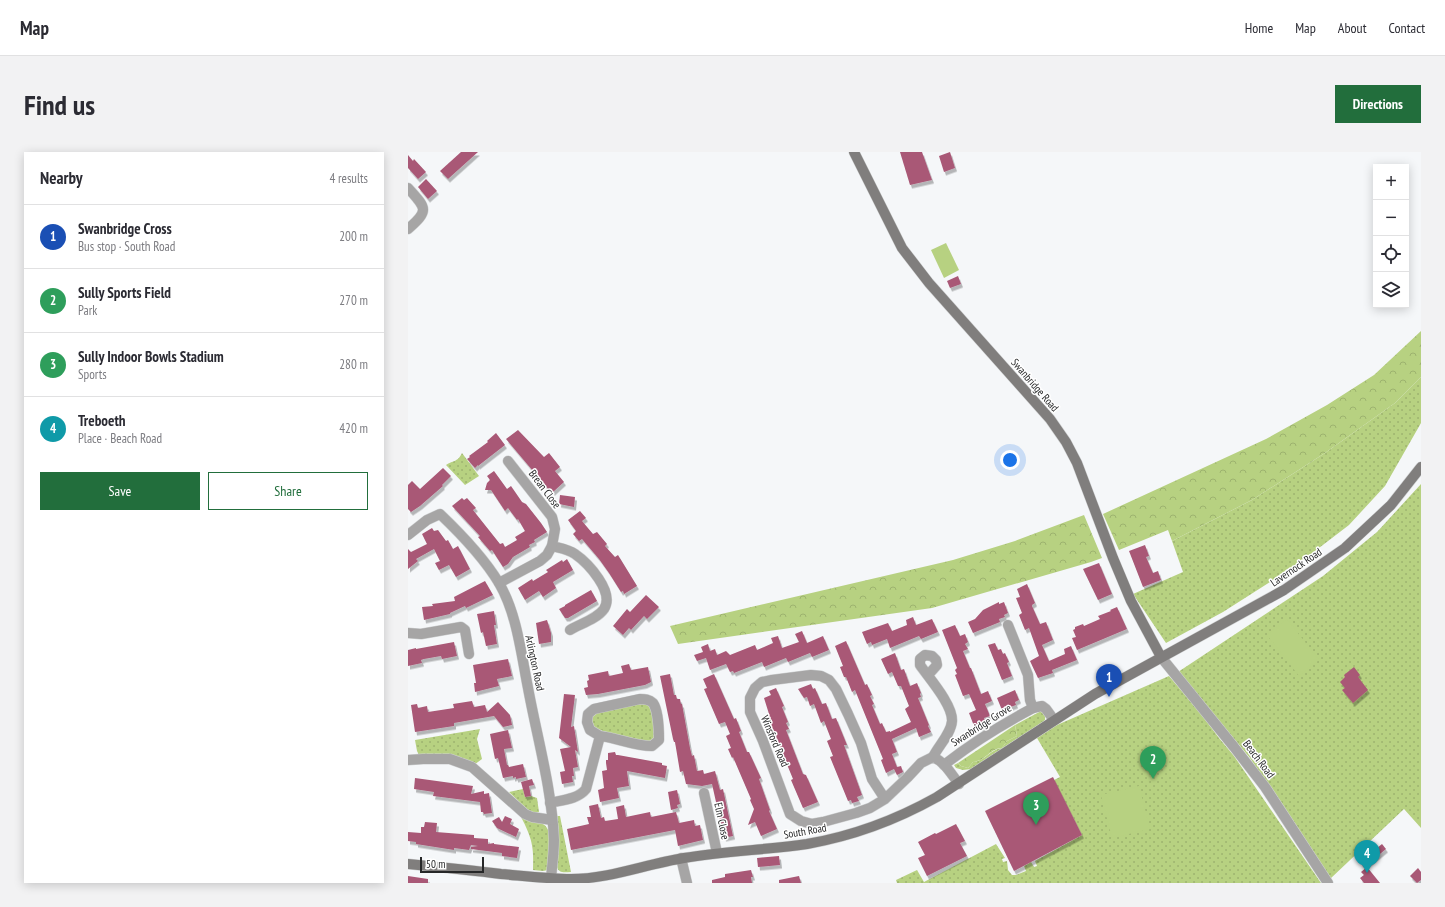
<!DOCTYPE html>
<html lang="en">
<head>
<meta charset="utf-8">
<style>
  :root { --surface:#fff; --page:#f2f2f3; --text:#2b2b33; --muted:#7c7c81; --line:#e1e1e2; --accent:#226e3c }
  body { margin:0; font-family:"PT Sans Narrow",sans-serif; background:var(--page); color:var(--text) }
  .controls { position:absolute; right:12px; top:12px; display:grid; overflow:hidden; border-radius:0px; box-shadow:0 2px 10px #0003 }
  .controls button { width:36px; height:36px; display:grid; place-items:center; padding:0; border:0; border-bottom:1px solid var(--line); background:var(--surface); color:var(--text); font:20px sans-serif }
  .scale { position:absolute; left:12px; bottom:10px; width:64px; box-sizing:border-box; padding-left:4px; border:2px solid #262728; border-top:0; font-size:11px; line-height:14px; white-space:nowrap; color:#262728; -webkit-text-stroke:3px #fff; paint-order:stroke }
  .you { position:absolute; left:602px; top:308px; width:14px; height:14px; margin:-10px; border:3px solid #fff; border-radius:50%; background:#1a73e8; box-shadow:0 0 0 6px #1a73e833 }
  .badge { display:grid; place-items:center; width:26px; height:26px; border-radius:50%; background:var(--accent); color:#fff; font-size:13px; font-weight:700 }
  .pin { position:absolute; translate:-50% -33px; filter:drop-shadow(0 1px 2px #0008) }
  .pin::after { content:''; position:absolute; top:21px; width:14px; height:12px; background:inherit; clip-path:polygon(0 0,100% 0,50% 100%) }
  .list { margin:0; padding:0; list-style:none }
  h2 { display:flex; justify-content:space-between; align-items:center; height:52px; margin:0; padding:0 16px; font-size:17px }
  h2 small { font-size:13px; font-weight:400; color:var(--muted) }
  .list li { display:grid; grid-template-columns:26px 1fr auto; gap:12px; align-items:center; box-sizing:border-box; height:64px; padding:0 16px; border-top:1px solid var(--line) }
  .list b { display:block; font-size:15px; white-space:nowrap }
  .list p { margin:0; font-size:13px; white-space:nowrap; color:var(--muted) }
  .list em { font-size:13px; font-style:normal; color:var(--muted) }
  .actions { display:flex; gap:8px; padding:12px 16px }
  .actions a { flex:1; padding:9px 0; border:1px solid var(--accent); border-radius:0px; text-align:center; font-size:14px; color:var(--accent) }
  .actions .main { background:var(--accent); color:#fff }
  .icon { flex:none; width:22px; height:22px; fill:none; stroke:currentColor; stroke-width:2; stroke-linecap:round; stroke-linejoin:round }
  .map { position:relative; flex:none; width:1013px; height:731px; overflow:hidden; border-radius:0px }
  header { display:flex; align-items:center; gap:24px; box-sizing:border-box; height:56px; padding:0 20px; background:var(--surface); border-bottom:1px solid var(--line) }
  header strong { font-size:19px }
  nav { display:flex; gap:22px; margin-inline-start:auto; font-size:14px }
  .intro { display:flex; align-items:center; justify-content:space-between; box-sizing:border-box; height:96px; padding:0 24px }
  h1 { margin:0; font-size:28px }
  .button { padding:10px 18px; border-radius:0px; background:var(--accent); color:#fff; font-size:14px; font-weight:700 }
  main { display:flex; gap:24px; padding:0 24px }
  aside { flex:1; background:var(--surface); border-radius:0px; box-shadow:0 2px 10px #0003 }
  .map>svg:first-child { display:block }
</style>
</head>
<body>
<header>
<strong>Map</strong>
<nav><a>Home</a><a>Map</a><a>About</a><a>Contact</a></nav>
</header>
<div class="intro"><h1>Find us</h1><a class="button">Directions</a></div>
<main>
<aside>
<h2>Nearby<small>4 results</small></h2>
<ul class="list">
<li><span class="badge" style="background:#1a4fb4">1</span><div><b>Swanbridge Cross</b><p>Bus stop · South Road</p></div><em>200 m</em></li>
<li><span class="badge" style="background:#2e9e5b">2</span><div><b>Sully Sports Field</b><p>Park</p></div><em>270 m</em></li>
<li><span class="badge" style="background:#2e9e5b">3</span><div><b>Sully Indoor Bowls Stadium</b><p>Sports</p></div><em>280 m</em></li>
<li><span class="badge" style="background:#0f9aa8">4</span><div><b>Treboeth</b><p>Place · Beach Road</p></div><em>420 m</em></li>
</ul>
<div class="actions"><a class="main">Save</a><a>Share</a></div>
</aside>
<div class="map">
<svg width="1013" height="731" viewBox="0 0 1013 731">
  <defs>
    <pattern id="green-dots" width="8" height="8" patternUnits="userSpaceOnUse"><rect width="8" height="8" fill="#b7d181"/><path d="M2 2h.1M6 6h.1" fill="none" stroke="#9db36f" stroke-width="1.8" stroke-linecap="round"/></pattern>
    <pattern id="forest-crowns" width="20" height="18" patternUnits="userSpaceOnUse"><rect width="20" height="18" fill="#b7d181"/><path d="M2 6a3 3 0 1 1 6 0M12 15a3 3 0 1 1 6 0" fill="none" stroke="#9db36f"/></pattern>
    <filter id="shadow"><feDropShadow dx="2" dy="3.5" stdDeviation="0" flood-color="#0004"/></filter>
  </defs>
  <rect width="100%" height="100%" fill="#f5f7f9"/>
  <!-- green -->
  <g fill="url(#green-dots)">
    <polygon points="1013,225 1013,271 977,334 941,373 890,412 815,460 758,491 725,442 775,420 764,389 844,348 917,301 987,251"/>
    <path d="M54,301L71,324L57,333L38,313C45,308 49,311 54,301Z"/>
    <polygon points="1013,332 1013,676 996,657 922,727 842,606 770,520 915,424 969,380"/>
    <polygon points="761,524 791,559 811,586 826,604 913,731 488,731 489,731 488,728 509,718 516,730 588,692 597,706 594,707 595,710 599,709 600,718 604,723 608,723 618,719 616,714 623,710 626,715 629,714 627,709 674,683 646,628 652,625 629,586 649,573"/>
    <polygon points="238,550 243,555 248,586 239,592 185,576 183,565 186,561"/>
    <path d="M633,559L637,563V568L633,571L563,617L555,618L548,616L546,613L550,611L553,614L560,616L565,610C577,609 583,597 594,596L599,589L609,584L607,573Z"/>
    <polygon points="72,577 69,587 74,607 66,613 46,604 25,602 11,603 9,599 7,588"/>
    <polygon points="115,637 117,645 123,644 129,646 131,660 123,661 101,640"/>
    <path d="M149,664H152L163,720C157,720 151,722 149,715L151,682Z"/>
    <path d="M113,665C120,667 129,668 135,672C147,679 141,705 140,718L135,719L125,718C126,695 124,686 113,665Z"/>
  </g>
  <!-- forest -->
  <g fill="url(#forest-crowns)">
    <polygon points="1013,179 1013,225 987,251 917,301 844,348 764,389 760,378 711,398 695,362 858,287 919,253 966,223"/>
    <polygon points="676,363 694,406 683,410 524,456 270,492 262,474 545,408 607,389"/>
    <path d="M607,573L609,584L599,589L594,596C583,596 577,609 565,610L560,616L553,614L550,611Z"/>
  </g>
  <!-- pitch -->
  <g fill="#b7d181">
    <polygon points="538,91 551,118 536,126 523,98"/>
    <polygon points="879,467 911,508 891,524 859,483"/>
    <polygon points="731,634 742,677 704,686 693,643"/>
  </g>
  <!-- building -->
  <g fill="#a95876" filter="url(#shadow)">
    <polygon points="53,0 70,0 40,27 32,19"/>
    <polygon points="492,0 514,0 524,28 502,33"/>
    <polygon points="542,0 547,16 536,20 531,4"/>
    <polygon points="0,3 5,9 6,7 18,20 10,27 0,16"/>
    <polygon points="18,27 29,39 20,47 10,35"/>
    <polygon points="550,124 553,132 542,136 539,129"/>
    <polygon points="110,278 136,305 141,301 152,315 147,319 156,330 145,340 142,337 141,338 98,287"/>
    <polygon points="88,281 97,293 70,314 70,313 67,316 59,307 62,305 61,304 80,290 79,289"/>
    <polygon points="35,316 43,324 34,333 35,334 12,354 3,360 0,357 0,333 4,329 12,337"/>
    <polygon points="86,319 99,337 103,334 114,350 118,352 133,371 139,380 126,388 127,390 121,393 122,395 105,405 100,412 95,415 84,398 82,399 70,385 72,384 44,354 54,346 56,348 59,346 68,356 65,358 92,392 95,391 97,395 109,388 107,385 117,379 110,367 109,368 100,356 97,359 83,338 77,338 79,331 82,328 79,324"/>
    <polygon points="152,343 167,345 166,355 151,352"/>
    <polygon points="172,359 178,366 174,369 185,382 189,380 199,392 197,394 207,405 210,403 229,434 216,442 215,439 213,440 201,421 191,407 174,387 171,389 165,382 168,379 160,368"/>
    <polygon points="24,376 26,379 30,378 38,389 40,388 45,397 50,394 62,417 48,425 41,413 31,418 27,411 32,409 26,397 8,407 10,409 0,417 0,397 3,400 19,392 14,382"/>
    <polygon points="737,393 741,404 738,405 745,421 750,419 753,428 735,435 721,399"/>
    <polygon points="159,407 165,418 145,430 148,436 135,445 131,439 117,448 110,436 124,427 125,429 140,420 138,418 154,408 155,410"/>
    <polygon points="691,411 704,442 690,448 675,417"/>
    <polygon points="77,429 85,443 58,456 57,454 42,461 42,462 16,468 14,455 25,454 24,452 47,449 46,445"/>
    <polygon points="619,432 627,451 624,453 624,454 632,472 638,470 645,488 634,493 641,509 657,502 656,497 663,494 669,508 644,518 645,521 630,526 622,509 631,504 621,476 617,478 611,463 614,461 608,446 612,445 609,437"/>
    <polygon points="183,438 189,449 160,466 157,466 151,457 157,454 157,453"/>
    <polygon points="238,443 251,455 239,467 236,464 223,478 221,476 215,483 205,474 219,457 222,460"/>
    <polygon points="591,450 591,452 596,450 600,461 596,463 597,465 591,467 592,470 565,481 560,470 567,467 575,458"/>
    <polygon points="709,455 719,477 669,498 664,486 668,485 665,478 667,477 667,475 675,472 676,474 692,467 690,464 703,459 702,458"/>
    <polygon points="86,459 88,473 86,473 89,492 78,494 75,480 73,481 69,462"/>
    <polygon points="505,465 508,473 524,467 530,480 513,487 511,484 482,496 479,487 464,493 463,490 459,492 454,480 480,471 484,479 499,473 498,468"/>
    <polygon points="139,468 143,481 143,490 131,492 128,471"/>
    <polygon points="547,473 552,484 557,482 560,490 557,492 560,497 555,499 562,516 563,516 573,542 580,539 584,549 577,552 582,564 576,566 578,573 572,576 570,573 566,574 561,561 568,558 561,542 555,544 547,523 549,522 547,518 549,516 534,478"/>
    <polygon points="394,479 399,491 415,484 421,498 404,505 402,501 380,510 378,506 356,515 354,510 326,521 325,519 322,520 318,512 302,518 298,506 289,509 286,503 295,500 293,495 300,492 302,499 307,497 309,503 318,499 322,503 347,493 349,498 365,491 363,486 370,484 374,496 391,490 387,482"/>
    <polygon points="438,489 457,533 459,532 464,543 462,544 466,552 464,553 472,572 474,571 478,580 482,579 482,580 503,570 497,557 501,554 493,534 490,534 484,520 480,522 473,507 487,501 493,518 496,517 502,534 509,531 513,541 512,542 513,545 510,546 521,573 520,574 523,580 511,585 508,576 484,587 489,600 484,602 489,615 493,614 495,620 489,623 486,617 478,621 473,608 475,607 447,538 444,540 438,525 436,525 432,515 435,514 427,494"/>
    <polygon points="46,490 49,504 34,507 33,504 16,507 13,508 14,511 0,514 0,498 8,496 8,497"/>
    <polygon points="587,491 590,498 593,497 595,502 597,501 601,510 599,511 604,524 594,528 580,493"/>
    <polygon points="100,507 104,524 89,527 91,534 67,540 66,531 68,531 65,513"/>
    <polygon points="221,512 223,518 240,515 243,530 237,533 190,542 178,543 176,536 180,535 179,529 181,528 180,523 200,519 201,524 215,521 213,514"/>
    <polygon points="946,515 952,523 950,525 960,538 945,551 934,538 937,536 932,530 937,525 936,523"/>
    <polygon points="262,522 266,543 268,543 269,547 272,547 273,552 274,552 282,596 284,604 286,603 289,619 295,618 296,622 307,619 312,638 315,637 325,684 316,686 304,632 294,634 278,632 275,619 272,620 267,590 266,590 265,587 252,524"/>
    <polygon points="306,522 326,567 328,566 333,579 331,580 339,600 341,600 353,626 351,627 362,658 361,659 369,677 353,684 347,670 340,673 346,657 342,648 343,647 325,605 324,606 320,597 323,596 318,584 322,582 317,570 311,572 296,537 299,536 295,527"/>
    <polygon points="403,532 405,537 407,536 414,552 418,551 424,567 428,566 439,593 436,593 454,643 449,645 451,649 444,651 443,648 440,649 422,605 425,604 419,589 423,587 416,569 413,571 406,552 402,554 399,545 396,546 390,537"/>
    <polygon points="368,536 376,554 374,555 380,570 378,571 381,577 378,578 395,622 398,623 410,650 395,656 383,628 385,627 378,610 359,563 361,562 356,546 363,543 361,539"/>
    <polygon points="607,538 611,548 607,550 608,553 594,558 589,546"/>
    <polygon points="156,542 167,543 163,575 166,574 170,600 167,598 170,615 165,616 166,624 164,624 165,630 154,632 152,620 157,619 152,597 163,595 151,586"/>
    <polygon points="64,549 66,555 77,553 79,560 90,550 102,563 104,573 95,575 86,564 46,571 46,574 7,580 3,553 9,552 10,556 19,554 20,560 46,556 45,552"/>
    <polygon points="100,578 104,596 96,597 99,613 100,613 101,615 115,612 118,625 108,627 108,625 105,626 105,624 95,626 90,606 87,607 82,582"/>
    <polygon points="207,600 208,603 210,603 254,611 254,613 259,614 257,626 219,619 221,634 209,636 211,646 192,650 190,638 196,636 194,619 199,618 198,611 198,608 200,608 200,601"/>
    <polygon points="645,625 674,683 606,719 577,659"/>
    <polygon points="7,626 65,634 63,642 76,639 76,642 81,641 84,661 76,662 75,660 73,660 72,650 25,644 26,640 6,637"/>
    <polygon points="124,627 126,633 121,634 123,644 117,645 113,630"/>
    <polygon points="269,638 272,652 269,653 270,656 263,658 260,640"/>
    <polygon points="190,652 193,666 196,665 197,669 210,667 208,655 216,653 218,665 242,660 243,665 268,660 271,671 286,668 287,674 292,673 295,688 270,694 267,678 163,698 159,677 181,672 179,665 183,665 181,654"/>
    <polygon points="97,664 104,667 102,672 111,677 108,685 89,676 84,669 91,665 94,670"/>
    <polygon points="17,670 29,671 28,680 66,683 66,686 80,687 80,692 86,691 86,692 111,695 109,706 94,704 94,701 63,697 63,695 70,694 63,693 61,698 46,696 46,698 8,692 8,690 0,689 0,680 13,681 13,675 16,675"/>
    <polygon points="548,672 557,689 552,691 559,704 519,724 510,706 517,703 510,690 527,681 528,682"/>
    <polygon points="974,692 978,697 956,715 952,710"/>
    <polygon points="371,704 372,713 350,715 349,706"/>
    <polygon points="959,715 972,731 956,731 952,726 956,723 953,720"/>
    <polygon points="1010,716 1013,720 1013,728 1009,731 1002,724"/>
    <polygon points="343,718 345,725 343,725 344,731 304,731 304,728 317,725 317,722"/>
    <polygon points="0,724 20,727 20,731 0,731"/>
    <polygon points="391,724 393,731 371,731 371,728"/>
  </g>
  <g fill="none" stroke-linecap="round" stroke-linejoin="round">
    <defs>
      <g id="street">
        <path d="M0,36C18,56 22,58 0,77"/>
        <path d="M100,309L144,365L147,377L144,394C151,396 160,397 167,402C180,411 207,440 196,457C189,467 172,472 162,478"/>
        <path d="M0,383L19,368L32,362C53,382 76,406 91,431C109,462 113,501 120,536C129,585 144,637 146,688C146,700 144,714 143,727"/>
        <polyline points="91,431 132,409 139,403 144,394"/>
        <polyline points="600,473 620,523 622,548 625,556 634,554 638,557 646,568"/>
        <polyline points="0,481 13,482 53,475 57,478 61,502"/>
        <polyline points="753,505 826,595 857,635 920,731"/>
        <path d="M520,523L529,513L528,508L524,504L517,503L512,507V513C521,526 545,553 544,569C543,582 530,594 525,605"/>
        <polyline points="0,608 15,607 42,607 64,615 117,662 124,665 144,668"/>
        <path d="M536,613C565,590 593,573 625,556"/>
        <polyline points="296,641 309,701"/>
        <path d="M477,647L464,627L453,591L440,562L428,537L421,528L413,524L403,523L364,528L354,530L347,536L342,546V560L355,589L382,662L393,669L404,672L415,670L448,661L462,656L477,647L499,626L513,611L525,605C537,610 543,622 551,632"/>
        <path d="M142,651C155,648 170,647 178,637L192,584L182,578L179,570L180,562L186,557L232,547C237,547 241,547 245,551C250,558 251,579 251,588L244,594C226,594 210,586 192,584"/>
        <polyline points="273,706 279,731"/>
      </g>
      <g id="secondary">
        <polyline points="446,0 494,96 521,131 642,267 658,290 669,311 705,406 723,449 753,505"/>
        <path d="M0,712C31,715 62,718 93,722C116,724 140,727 163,727C201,727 238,712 276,706C317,699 358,698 399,692C445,684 488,668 529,645L687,542L876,438L937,396L983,353L1013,315"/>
      </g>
    </defs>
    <!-- street casing -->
    <use href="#street" stroke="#d0d2d3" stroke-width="11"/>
    <!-- secondary casing -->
    <use href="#secondary" stroke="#d0d2d3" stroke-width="11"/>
    <!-- street -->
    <use href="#street" stroke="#a6a5a5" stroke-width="10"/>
    <!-- secondary -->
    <use href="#secondary" stroke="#807e7d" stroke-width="10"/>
  </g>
  <g text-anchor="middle" stroke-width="3" stroke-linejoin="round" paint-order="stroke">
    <!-- street labels -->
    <g font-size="11" fill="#262728" stroke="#fff">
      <text transform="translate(627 233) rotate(49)" y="4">Swanbridge Road</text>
      <text transform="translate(137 337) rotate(53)" y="4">Brean Close</text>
      <text transform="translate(888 415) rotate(-34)" y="4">Lavernock Road</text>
      <text transform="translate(127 511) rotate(78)" y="4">Arlington Road</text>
      <text transform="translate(573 573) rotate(-32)" y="4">Swanbridge Grove</text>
      <text transform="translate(367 589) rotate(67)" y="4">Winsford Road</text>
      <text transform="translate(851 607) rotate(53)" y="4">Beach Road</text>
      <text transform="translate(314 669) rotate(78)" y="4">Elm Close</text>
      <text transform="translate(397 679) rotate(-10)" y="4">South Road</text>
    </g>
  </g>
</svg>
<div class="controls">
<button>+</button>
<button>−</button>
<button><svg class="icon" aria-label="locate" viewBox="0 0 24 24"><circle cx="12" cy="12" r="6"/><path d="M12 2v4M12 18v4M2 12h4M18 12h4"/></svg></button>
<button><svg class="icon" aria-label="layers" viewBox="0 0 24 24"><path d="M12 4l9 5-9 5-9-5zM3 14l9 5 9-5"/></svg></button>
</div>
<div class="scale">50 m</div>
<div class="you"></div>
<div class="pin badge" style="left:701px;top:545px;background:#1a4fb4">1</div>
<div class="pin badge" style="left:745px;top:627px;background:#2e9e5b">2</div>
<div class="pin badge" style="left:628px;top:673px;background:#2e9e5b">3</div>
<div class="pin badge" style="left:959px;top:721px;background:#0f9aa8">4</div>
</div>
</main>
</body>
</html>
